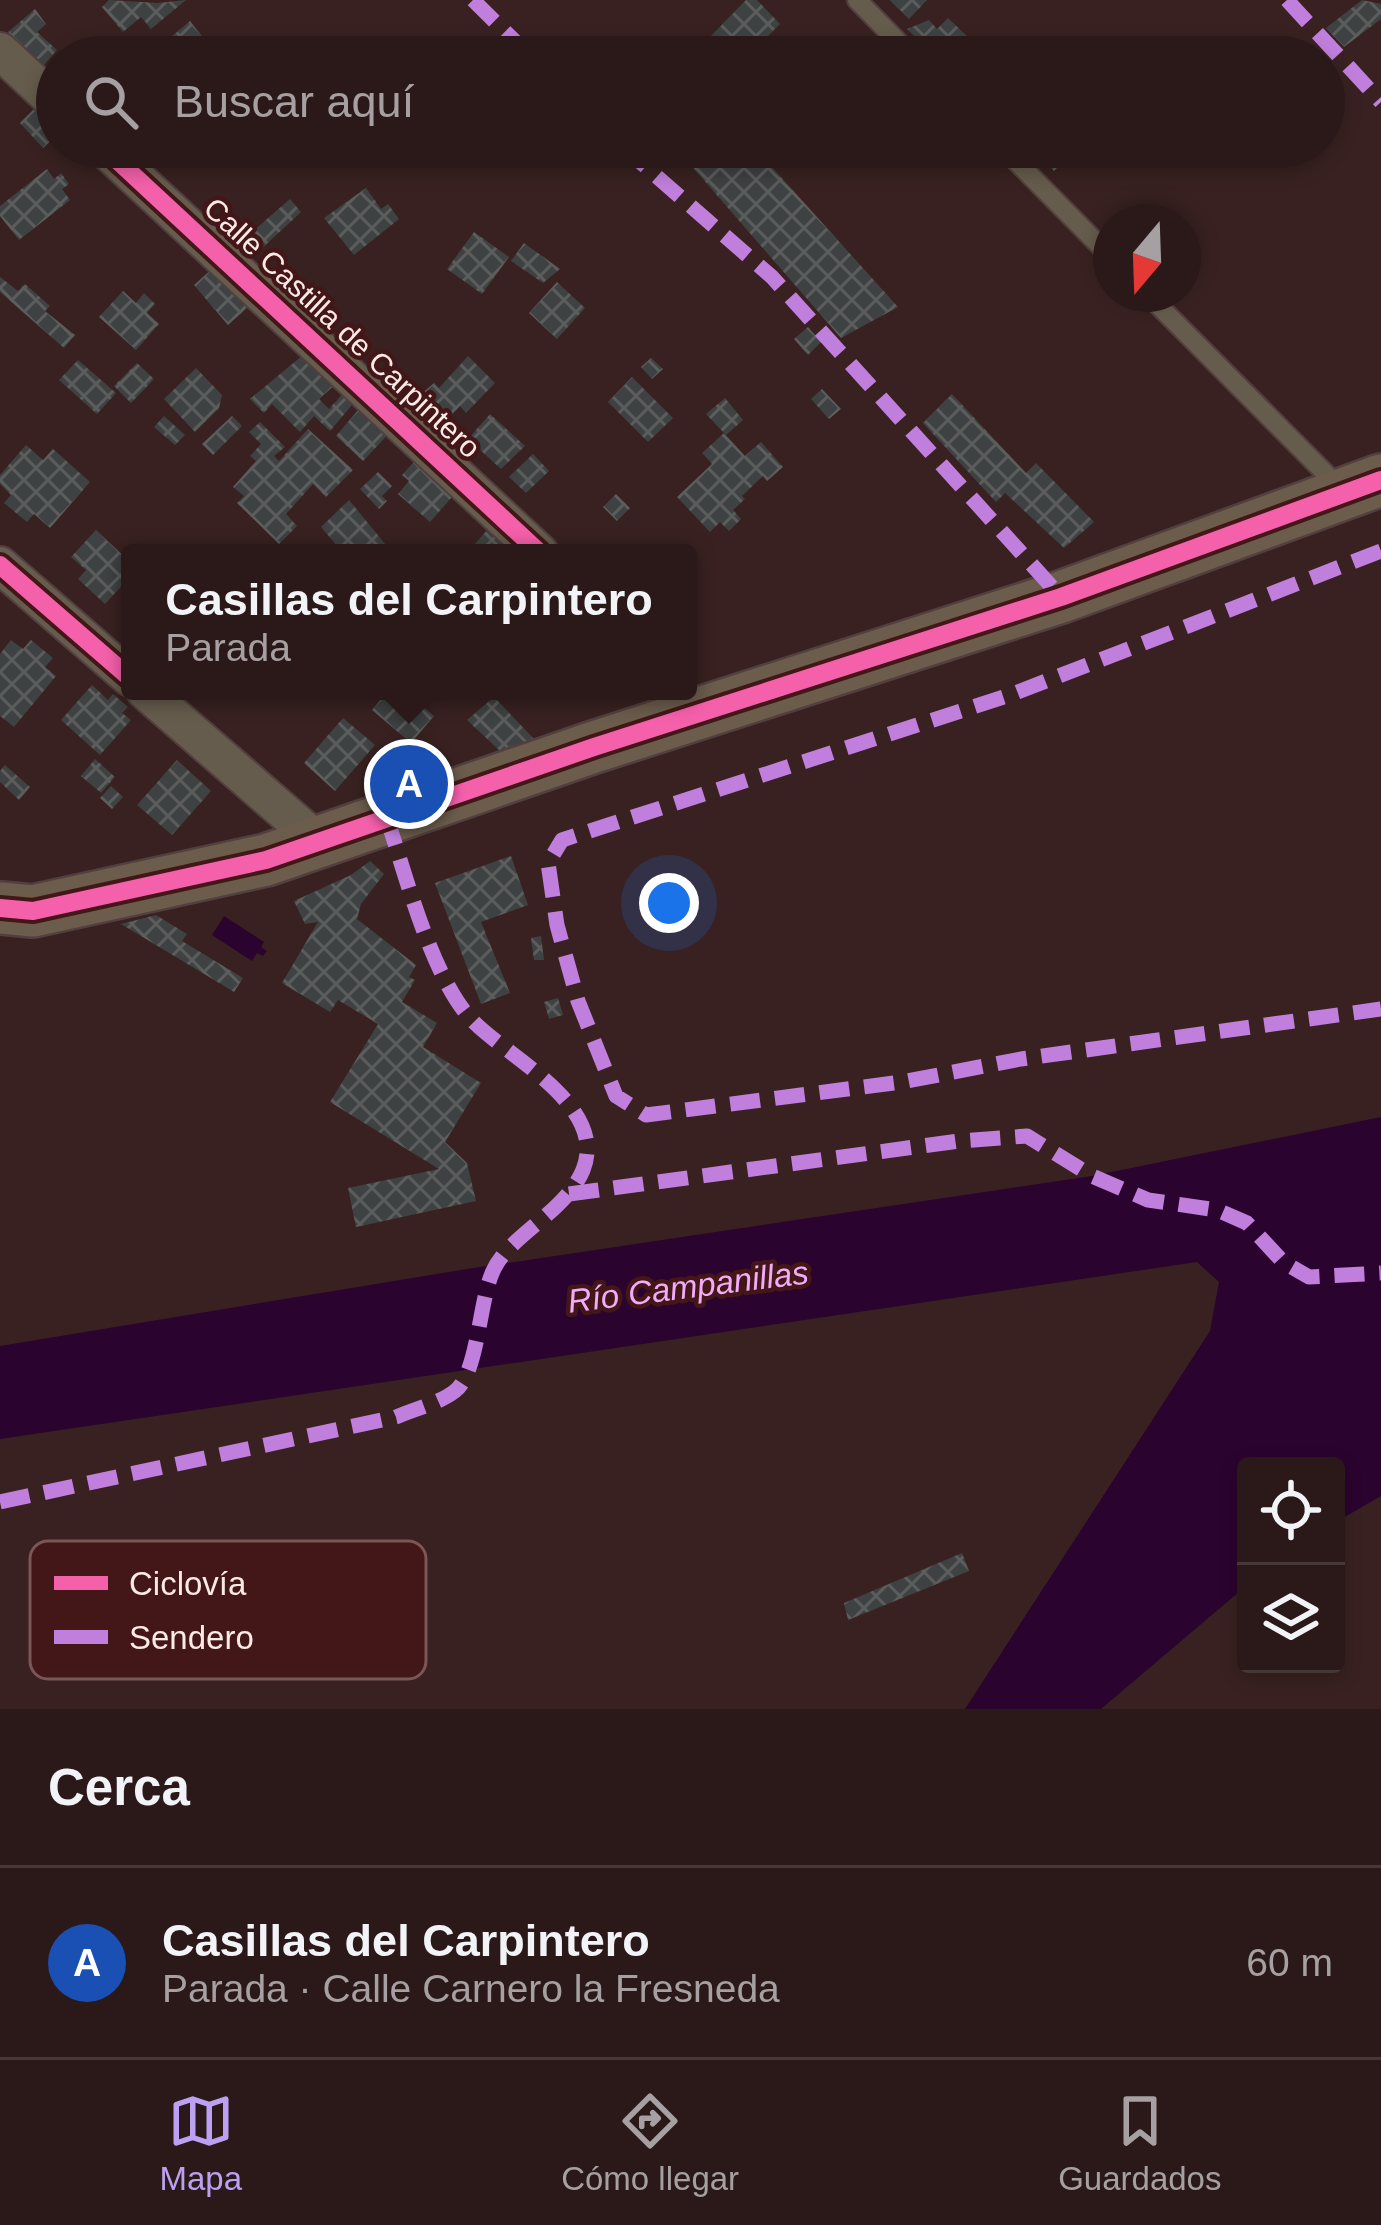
<!DOCTYPE html>
<html lang="es">
<head>
<meta charset="utf-8">
<style>
  :root { --surface:#2b1919; --page:#372626; --text:#f1f3f6; --muted:#a6a0a2; --line:#473838; --accent:#bca0f2 }
  body { margin:0; font-family:Helvetica,sans-serif; background:var(--page); color:var(--text) }
  .controls { position:absolute; right:36px; bottom:36px; display:grid; overflow:hidden; border-radius:12px; box-shadow:0 6px 18px #0003 }
  .controls button { width:108px; height:108px; display:grid; place-items:center; padding:0; border:0; border-bottom:3px solid var(--line); background:var(--surface); color:var(--text); font:60px sans-serif }
  .compass { position:absolute; left:1093px; top:204px; width:108px; height:108px; border-radius:50%; background:var(--surface); box-shadow:0 6px 18px #0003; rotate:199deg }
  .you { position:absolute; left:669px; top:903px; width:42px; height:42px; margin:-30px; border:9px solid #fff; border-radius:50%; background:#1a73e8; box-shadow:0 0 0 18px #1a73e833 }
  .badge { display:grid; place-items:center; width:78px; height:78px; border-radius:50%; background:var(--accent); color:#fff; font-size:39px; font-weight:700 }
  .pin { position:absolute; translate:-50% -50%; border:6px solid #fff; box-shadow:0 3px 12px #0006 }
  .popup { position:absolute; left:121px; top:544px; width:576px; height:156px; box-sizing:border-box; display:grid; place-content:center; border-radius:12px; background:var(--surface); filter:drop-shadow(0 3px 9px #0005); font-size:39px; white-space:nowrap; color:var(--muted) }
  .popup b { font-size:45px; color:var(--text) }
  .popup::after { content:''; position:absolute; left:50%; top:100%; margin-left:-24px; border:24px solid transparent; border-top-color:var(--surface) }
  .list { margin:0; padding:0; list-style:none }
  h2 { display:flex; justify-content:space-between; align-items:center; height:156px; margin:0; padding:0 48px; font-size:51px }
  h2 small { font-size:39px; font-weight:400; color:var(--muted) }
  .list li { display:grid; grid-template-columns:78px 1fr auto; gap:36px; align-items:center; box-sizing:border-box; height:192px; padding:0 48px; border-top:3px solid var(--line) }
  .list b { display:block; font-size:45px; white-space:nowrap }
  .list p { margin:0; font-size:39px; white-space:nowrap; color:var(--muted) }
  .list em { font-size:39px; font-style:normal; color:var(--muted) }
  .icon { flex:none; width:66px; height:66px; fill:none; stroke:currentColor; stroke-width:2; stroke-linecap:round; stroke-linejoin:round }
  .map { position:relative; flex:none; width:1381px; height:1709px; overflow:hidden }
  .search { position:absolute; background:var(--surface); box-shadow:0 6px 18px #0003; left:36px; right:36px; top:36px; height:132px; display:flex; align-items:center; gap:30px; box-sizing:border-box; padding:0 42px; border-radius:66px; color:var(--muted); font-size:45px }
  .sheet { height:348px; background:var(--surface) }
  nav { display:flex; justify-content:space-around; align-items:center; box-sizing:border-box; height:168px; border-top:3px solid var(--line); background:var(--surface); font-size:33px; color:var(--muted) }
  nav a { display:grid; justify-items:center; gap:6px }
  nav .on { color:var(--accent) }
  .map>svg:first-child { display:block }
</style>
</head>
<body>
<div class="map">
<svg width="1381" height="1709" viewBox="0 0 1381 1709">
  <defs>
    <pattern id="building-cross-hatch" width="8" height="8" patternUnits="userSpaceOnUse" patternTransform="scale(3)"><rect width="8" height="8" fill="#3f4242"/><path d="M0 0l8 8M0 8l8-8" fill="none" stroke="#5c5d5d"/></pattern>
  </defs>
  <rect width="100%" height="100%" fill="#392121"/>
  <!-- water -->
  <g fill="#2b032f">
    <polygon points="224,916 264,942 261,947 267,951 263,956 257,953 252,961 212,935"/>
    <polygon points="1381,1117 1381,1496 1336,1522 1336,1466 1246,1466 1246,1586 1101,1709 965,1709 1210,1331 1219,1282 1197,1262 0,1439 0,1346 467,1269 1092,1176"/>
  </g>
  <!-- building -->
  <g fill="url(#building-cross-hatch)">
    <polygon points="109,0 158,3 186,0 151,29 141,17 123,32 102,7"/>
    <polygon points="746,0 757,0 780,24 747,57 730,57 710,37"/>
    <polygon points="890,0 927,0 909,19"/>
    <polygon points="1362,0 1381,4 1381,19 1344,47 1326,28"/>
    <polygon points="35,9 46,24 37,32 57,50 44,65 8,32"/>
    <polygon points="948,18 989,57 936,57 907,29 929,20 937,29"/>
    <polygon points="190,21 216,54 147,57"/>
    <polygon points="39,104 57,120 57,135 43,148 20,123"/>
    <polygon points="658,147 754,147 898,307 841,338 682,155 673,163"/>
    <polygon points="1029,147 1077,147 1054,171"/>
    <polygon points="47,169 54,179 61,173 69,184 62,189 70,200 19,240 0,216 0,206"/>
    <polygon points="366,188 381,209 388,204 399,219 354,255 324,218"/>
    <polygon points="290,199 301,212 258,252 244,239"/>
    <polygon points="474,232 509,257 482,294 447,269"/>
    <polygon points="524,243 560,269 543,283 511,261"/>
    <polygon points="213,268 255,301 228,325 194,285"/>
    <polygon points="0,277 18,291 25,284 50,306 45,311 75,335 64,348 0,292"/>
    <polygon points="557,282 585,308 557,339 529,313"/>
    <polygon points="123,291 136,303 144,293 155,304 147,313 159,324 136,350 99,317"/>
    <polygon points="808,327 821,342 808,355 794,339"/>
    <polygon points="315,345 344,377 319,399 329,409 346,390 357,399 330,431 314,416 300,432 272,404 264,413 250,399"/>
    <polygon points="468,356 495,383 466,413 460,406 447,420 419,396 434,383 439,388"/>
    <polygon points="651,358 663,369 652,379 641,367"/>
    <polygon points="78,360 116,393 97,414 59,380"/>
    <polygon points="137,363 154,379 131,403 114,386"/>
    <polygon points="196,368 222,395 219,408 195,432 164,399"/>
    <polygon points="632,377 673,418 648,442 608,402"/>
    <polygon points="822,389 841,409 829,419 811,399"/>
    <polygon points="952,394 1026,473 1036,463 1094,522 1064,548 1005,493 996,502 923,423"/>
    <polygon points="725,398 743,420 726,435 706,414"/>
    <polygon points="365,402 397,425 363,461 336,436"/>
    <polygon points="490,414 525,446 501,469 468,439"/>
    <polygon points="164,416 185,435 175,445 154,427"/>
    <polygon points="232,416 242,426 213,455 202,444"/>
    <polygon points="260,422 285,447 274,456 279,461 308,429 353,470 326,497 313,484 286,514 297,526 279,544 237,503 244,496 233,487 256,461 250,456 261,444 249,432"/>
    <polygon points="724,433 745,456 761,442 783,467 767,481 763,476 742,496 745,499 733,510 741,519 729,531 720,522 710,532 677,497 712,464 702,453"/>
    <polygon points="26,445 43,460 53,449 90,482 50,528 34,514 27,522 4,503 11,495 0,484 0,475"/>
    <polygon points="421,454 460,488 430,522 398,494 409,481 402,475"/>
    <polygon points="533,454 549,471 526,493 509,477"/>
    <polygon points="378,472 392,486 382,496 387,501 379,509 360,489"/>
    <polygon points="616,494 630,508 617,521 603,507"/>
    <polygon points="349,500 386,545 375,553 343,553 321,527"/>
    <polygon points="488,529 516,553 467,553"/>
    <polygon points="96,530 130,562 130,577 105,604 78,579 86,570 71,557"/>
    <polygon points="11,640 23,649 31,640 53,658 45,667 56,676 14,727 0,716 0,654"/>
    <polygon points="92,685 108,700 113,694 128,707 122,713 131,720 100,755 61,720"/>
    <polygon points="388,691 405,691 434,716 411,743 372,710"/>
    <polygon points="494,697 536,741 500,751 467,720"/>
    <polygon points="343,718 375,745 335,791 304,763"/>
    <polygon points="95,759 115,777 101,793 81,776"/>
    <polygon points="177,760 211,791 172,835 137,805"/>
    <polygon points="5,765 30,787 19,800 0,782 0,771"/>
    <polygon points="111,786 123,797 112,809 100,798"/>
    <polygon points="511,856 528,905 481,922 510,993 481,1004 435,883"/>
    <polygon points="370,861 384,874 361,904 357,919 416,965 409,977 415,980 402,1002 437,1023 423,1047 481,1083 445,1142 467,1163 476,1201 356,1227 348,1188 439,1169 330,1102 378,1024 338,1000 330,1012 282,983 318,922 305,924 294,901 351,875"/>
    <polygon points="156,915 187,934 182,941 243,978 234,992 121,924"/>
    <polygon points="541,936 544,960 534,960 531,938"/>
    <polygon points="558,998 563,1015 549,1019 544,1002"/>
    <polygon points="962,1553 969,1571 848,1620 844,1603"/>
  </g>
  <g fill="none" stroke-linecap="round" stroke-linejoin="round">
    <defs>
      <g id="lane">
        <polyline points="857,0 913,57"/>
        <polyline points="1002,147 1111,257"/>
        <polyline points="1147,294 1342,490"/>
      </g>
      <g id="street">
        <polyline points="0,51 57,104"/>
        <polyline points="103,147 540,553"/>
        <polyline points="0,565 130,678"/>
        <polyline points="145,691 319,842"/>
      </g>
      <polyline id="secondary" points="0,908 33,911 266,860 594,747 1061,597 1381,480"/>
    </defs>
    <!-- lane casing -->
    <use href="#lane" stroke="#533f3f" stroke-width="22"/>
    <!-- street casing -->
    <use href="#street" stroke="#533f3f" stroke-width="40"/>
    <!-- secondary casing -->
    <use href="#secondary" stroke="#533f3f" stroke-width="56"/>
    <!-- lane -->
    <use href="#lane" stroke="#665c4d" stroke-width="18"/>
    <!-- street -->
    <use href="#street" stroke="#665c4d" stroke-width="36"/>
    <!-- secondary -->
    <use href="#secondary" stroke="#6b5c4c" stroke-width="51"/>
    <!-- quiet -->
    <g stroke="#c07fdc" stroke-width="15" stroke-dasharray="30 15" stroke-linecap="butt">
      <polyline points="473,0 531,57"/>
      <polyline points="1287,0 1381,102"/>
      <polyline points="623,147 772,277 1061,597"/>
      <polyline points="1381,551 1010,695 562,840 548,863 557,925 578,1001 616,1096 646,1115 902,1082 1021,1059 1381,1009"/>
      <polyline points="569,1194 959,1141 1027,1136 1092,1176 1148,1200 1217,1210 1247,1223 1283,1262 1309,1277 1381,1273"/>
      <path d="M0,1502L396,1417C414,1409 440,1403 455,1391C478,1374 479,1301 493,1271C509,1235 565,1213 583,1170C609,1105 506,1057 471,1019C432,977 405,874 387,818"/>
    </g>
    <defs>
      <g id="cycleway">
        <polyline points="103,147 540,553"/>
        <polyline points="0,565 130,678"/>
        <polyline points="0,908 33,911 266,860 594,747 1061,597 1381,480"/>
      </g>
    </defs>
    <!-- cycleway casing -->
    <use href="#cycleway" stroke="#431717" stroke-width="26"/>
    <!-- cycleway -->
    <use href="#cycleway" stroke="#f560ab" stroke-width="18"/>
  </g>
  <g text-anchor="middle" stroke-width="9" stroke-linejoin="round" paint-order="stroke">
    <!-- street labels -->
    <g font-size="30" fill="#fceae8" stroke="#431717">
      <text transform="translate(342 328) rotate(43)" y="10">Calle Castilla de Carpintero</text>
    </g>
    <!-- water labels -->
    <g font-size="33" font-style="italic" fill="#f2abfb" stroke="#431717">
      <text transform="translate(688 1286) rotate(-7)" y="12">Río Campanillas</text>
    </g>
  </g>
  <!-- legend -->
  <rect x="30" y="1541" width="396" height="138" rx="18" fill="#431717" stroke="#7a5656" stroke-width="3"/>
  <rect x="54" y="1576" width="54" height="14" fill="#f560ab"/>
  <rect x="54" y="1630" width="54" height="14" fill="#c07fdc"/>
  <g font-size="33" fill="#fceae8">
    <text x="129" y="1595">Ciclovía</text>
    <text x="129" y="1649">Sendero</text>
  </g>
</svg>
<div class="controls">
<button><svg class="icon" aria-label="locate" viewBox="0 0 24 24"><circle cx="12" cy="12" r="6"/><path d="M12 2v4M12 18v4M2 12h4M18 12h4"/></svg></button>
<button><svg class="icon" aria-label="layers" viewBox="0 0 24 24"><path d="M12 4l9 5-9 5-9-5zM3 14l9 5 9-5"/></svg></button>
</div>
<svg class="compass" viewBox="-18 -18 36 36"><path d="M0-13l5 13h-10z" fill="#e53935"/><path d="M0 13l5-13h-10z" fill="#a6a0a2"/></svg>
<div class="you"></div>
<div class="pin badge" style="left:409px;top:784px;background:#1a4fb4">A</div>
<div class="popup"><b>Casillas del Carpintero</b>Parada</div>
<div class="search"><svg class="icon" aria-label="search" viewBox="0 0 24 24"><circle cx="10" cy="10" r="6"/><path d="M15 15l6 6"/></svg>Buscar aquí</div>
</div>
<section class="sheet">
<h2>Cerca<small></small></h2>
<ul class="list">
<li><span class="badge" style="background:#1a4fb4">A</span><div><b>Casillas del Carpintero</b><p>Parada · Calle Carnero la Fresneda</p></div><em>60 m</em></li>
</ul>
</section>
<nav>
<a class="on"><svg class="icon" aria-label="map" viewBox="0 0 24 24"><path d="M3 6l6-2 6 2 6-2v14l-6 2-6-2-6 2zM9 4v14M15 6v14"/></svg>Mapa</a>
<a><svg class="icon" aria-label="directions" viewBox="0 0 24 24"><path d="M12 3l9 9-9 9-9-9zM9 14v-3h6M13 9l2 2-2 2"/></svg>Cómo llegar</a>
<a><svg class="icon" aria-label="saved" viewBox="0 0 24 24"><path d="M7 4h10v16l-5-4-5 4z"/></svg>Guardados</a>
</nav>
</body>
</html>
